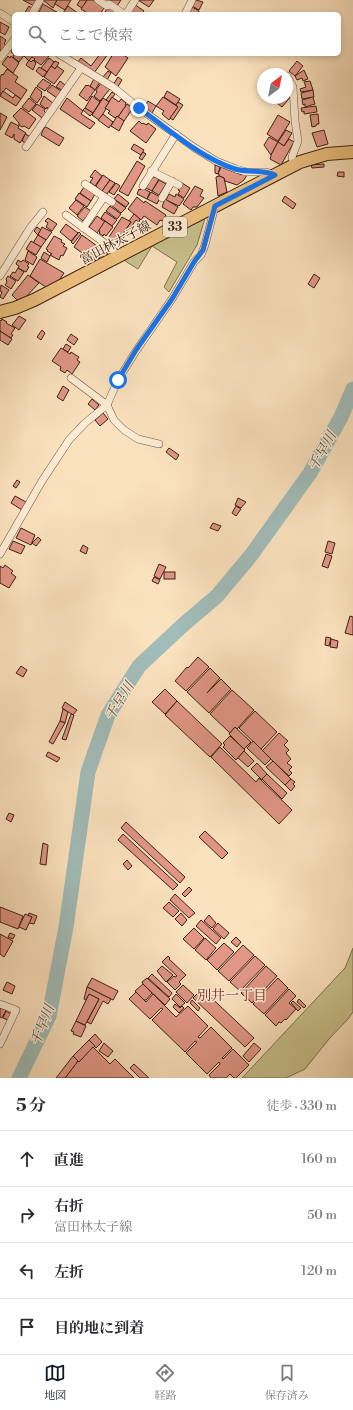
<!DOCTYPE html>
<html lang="ja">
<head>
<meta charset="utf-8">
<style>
  :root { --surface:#fff; --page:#f7f7f7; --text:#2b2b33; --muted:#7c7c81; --line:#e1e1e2; --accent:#111827 }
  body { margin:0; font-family:"Libre Bodoni","Noto Serif JP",serif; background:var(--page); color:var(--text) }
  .compass { position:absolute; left:257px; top:68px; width:36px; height:36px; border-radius:50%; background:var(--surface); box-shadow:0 2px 6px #0003; rotate:33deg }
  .stop { position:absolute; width:12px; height:12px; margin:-9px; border:3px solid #1a73e8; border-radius:50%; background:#fff }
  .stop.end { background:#1a73e8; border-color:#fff; box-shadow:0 1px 4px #0008 }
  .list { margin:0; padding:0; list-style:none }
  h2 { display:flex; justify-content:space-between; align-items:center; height:52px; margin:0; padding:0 16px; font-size:17px }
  h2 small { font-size:13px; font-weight:400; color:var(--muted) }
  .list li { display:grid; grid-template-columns:26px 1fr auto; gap:12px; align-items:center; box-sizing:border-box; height:56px; padding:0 16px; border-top:1px solid var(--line) }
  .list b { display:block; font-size:15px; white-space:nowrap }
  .list p { margin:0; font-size:13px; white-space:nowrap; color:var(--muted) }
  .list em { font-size:13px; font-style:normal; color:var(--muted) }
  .icon { flex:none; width:22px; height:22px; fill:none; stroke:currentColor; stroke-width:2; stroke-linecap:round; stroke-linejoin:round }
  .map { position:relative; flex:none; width:353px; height:1078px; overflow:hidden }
  .search { position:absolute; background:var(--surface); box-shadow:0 2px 6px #0003; left:12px; right:12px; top:12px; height:44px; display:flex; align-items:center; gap:10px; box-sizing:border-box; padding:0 14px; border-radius:6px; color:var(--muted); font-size:15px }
  .sheet { height:276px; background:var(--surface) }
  nav { display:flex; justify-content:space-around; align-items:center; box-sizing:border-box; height:56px; border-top:1px solid var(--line); background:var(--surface); font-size:11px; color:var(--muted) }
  nav a { display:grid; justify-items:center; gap:2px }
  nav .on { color:var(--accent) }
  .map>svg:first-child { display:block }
</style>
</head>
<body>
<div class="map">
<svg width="353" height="1078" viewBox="0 0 353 1078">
  <rect width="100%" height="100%" fill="#fbe2be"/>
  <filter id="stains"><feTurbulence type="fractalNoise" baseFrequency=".005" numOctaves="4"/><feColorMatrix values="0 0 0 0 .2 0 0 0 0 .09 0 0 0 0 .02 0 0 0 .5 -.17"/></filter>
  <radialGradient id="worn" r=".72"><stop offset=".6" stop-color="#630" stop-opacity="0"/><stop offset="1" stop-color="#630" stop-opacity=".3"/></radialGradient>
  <!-- green -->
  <g fill="#c7c08c" stroke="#827050">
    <polygon points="206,215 197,245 169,292 164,287 177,262 152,246 138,269 122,259"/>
    <polygon points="353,948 353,1012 348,1019 329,1039 305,1069 286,1078 242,1078 345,968"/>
  </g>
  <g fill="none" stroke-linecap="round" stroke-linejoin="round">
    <!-- river -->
    <polyline stroke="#a1bcb9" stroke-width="15" points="19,1078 49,1016 66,927 88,772 108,715 139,666 183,625 217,596 252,554 310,473 341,417 353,389"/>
  </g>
  <!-- building -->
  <g fill="#e19686" stroke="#3c2113">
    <polygon points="23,0 38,0 34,6"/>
    <polygon points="43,0 57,0 53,8"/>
    <polygon points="57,0 71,0 65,10 55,4"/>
    <polygon points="80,0 87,0 82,8 77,5"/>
    <polygon points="87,0 95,0 104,8 100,14 89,14 81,9"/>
    <polygon points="109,0 121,0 117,6"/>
    <polygon points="138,0 154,0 149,7"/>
    <polygon points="196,0 203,2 199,10 192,6"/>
    <polygon points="43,4 60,14 38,14"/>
    <polygon points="134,4 144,11 142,14 128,14"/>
    <polygon points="29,6 33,9 30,14 24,14"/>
    <polygon points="68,6 79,14 65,14 63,13"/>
    <polygon points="108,7 120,14 104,14"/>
    <polygon points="192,7 199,11 199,14 189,14"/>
    <polygon points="0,22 9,27 5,35 0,32"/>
    <polygon points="0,36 6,40 4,44 6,45 2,51 0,50"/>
    <polygon points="14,47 14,54 25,54 19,62 13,57 14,54 11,52"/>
    <polygon points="26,54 51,54 41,65 34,60 35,59 32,57 29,61 24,56"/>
    <polygon points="100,54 108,54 94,73 77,63 81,58 91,66"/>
    <polygon points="113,54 122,54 128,58 116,76 105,67"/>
    <polygon points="8,56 10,58 11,56 19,63 13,73 2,64"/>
    <polygon points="49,58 54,62 47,72 41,68"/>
    <polygon points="29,60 31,62 33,60 36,63 33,70 26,65"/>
    <polygon points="55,61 59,63 55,69 51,66"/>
    <polygon points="297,61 303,66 295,76 289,71"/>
    <polygon points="51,66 55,69 57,66 64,71 54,84 44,77"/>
    <polygon points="39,67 47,72 43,77 36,71"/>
    <polygon points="7,69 18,77 15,82 27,90 21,99 6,88 0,96 0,77 2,74 3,75"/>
    <polygon points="304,70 308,79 303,81 302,78 297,80 295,76"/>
    <polygon points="108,71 111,73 107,80 103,77"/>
    <polygon points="118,77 122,80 117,88 113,85"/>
    <polygon points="43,79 51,84 45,91 37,86"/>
    <polygon points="94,79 100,82 95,90 90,86"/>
    <polygon points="60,81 65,85 62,90 56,87"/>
    <polygon points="310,81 313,90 301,92 300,89 306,87 304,82"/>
    <polygon points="101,83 110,89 100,101 94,96 97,92 96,90"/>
    <polygon points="52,85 61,91 57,98 47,91"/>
    <polygon points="86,85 87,86 88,85 95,90 87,101 79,95"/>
    <polygon points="36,87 42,92 41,95 42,96 37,103 30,97"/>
    <polygon points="313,90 314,97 302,99 301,93"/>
    <polygon points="3,91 13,98 15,95 21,99 16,106 0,96"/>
    <polygon points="167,91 180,99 176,105 164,97"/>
    <polygon points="287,91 292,95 282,107 270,98 287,98"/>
    <polygon points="112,92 115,94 109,102 106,100"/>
    <polygon points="44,96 54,104 51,108 50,107 48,109 47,107 46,109 40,104"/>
    <polygon points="92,96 100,102 93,113 85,108"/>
    <polygon points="112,97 119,102 121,99 126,103 125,105 126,106 118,117 117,116 115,118 108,113 110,111 105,108"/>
    <polygon points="163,97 178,107 169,120 162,114 164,111 156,106"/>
    <polygon points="313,97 315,104 305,107 305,104 303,105 302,100"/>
    <polygon points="29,98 36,104 29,112 22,107"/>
    <polygon points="67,98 83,111 81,114 95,123 90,129 60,109"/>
    <polygon points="103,98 109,102 105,108 106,109 99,120 92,115"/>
    <polygon points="148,101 156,106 152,113 144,107"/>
    <polygon points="178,102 183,105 173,120 170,118 178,107 176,105"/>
    <polygon points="37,104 45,109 44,111 46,113 42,118 32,110"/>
    <polygon points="127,104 133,108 124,121 118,117"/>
    <polygon points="316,106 317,112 304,114 304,111 302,112 301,108"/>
    <polygon points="21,108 36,119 29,129 24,126 22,127 19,125 19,123 13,116"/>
    <polygon points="85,108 93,113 90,116 83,110"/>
    <polygon points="0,113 7,117 0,130"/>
    <polygon points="103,114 113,122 109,128 98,120"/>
    <polygon points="318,114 319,124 317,124 316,126 312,127 310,115"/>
    <polygon points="278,115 290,122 278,141 267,134"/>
    <polygon points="117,116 124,121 119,131 111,126"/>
    <polygon points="139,121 142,124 143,123 147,125 148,123 156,129 146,143 130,131"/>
    <polygon points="11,122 19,126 18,128 26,133 20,143 14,139 14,134 12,138 5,134"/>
    <polygon points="46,127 64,138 59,146 41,135 44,128"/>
    <polygon points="286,130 292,133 284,146 278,142"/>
    <polygon points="324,130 328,144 317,147 312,133"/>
    <polygon points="25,134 31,137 27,144 22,141"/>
    <polygon points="269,137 278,142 271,155 264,145"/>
    <polygon points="289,139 294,142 281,165 270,159 271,156 271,155 278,142 284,146"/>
    <polygon points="134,144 144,150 141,155 131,149"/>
    <polygon points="143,152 146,154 142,160 139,158"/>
    <polygon points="137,161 145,166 128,196 119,191"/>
    <polygon points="324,164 324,167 312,168 311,165"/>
    <polygon points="215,165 220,167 218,174 215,173"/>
    <polygon points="221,167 242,175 243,174 247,175 244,180 237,185 225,181 224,178 219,176 219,174 218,174"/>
    <polygon points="95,170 102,176 95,186 90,182 93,178 90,177"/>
    <polygon points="338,172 344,172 344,177 337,176"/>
    <polygon points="103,175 110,180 102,191 96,186"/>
    <polygon points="219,176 224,178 227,192 218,196 216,177"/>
    <polygon points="152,177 154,177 159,179 152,191 146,188"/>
    <polygon points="110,180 115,183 107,194 102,191"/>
    <polygon points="159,180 166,184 159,195 152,191"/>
    <polygon points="116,183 120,186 114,195 109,192"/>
    <polygon points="182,183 190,188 184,198 178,194 180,191 178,190"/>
    <polygon points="195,186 203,190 200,196 204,198 197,207 193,207 191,210 183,204"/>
    <polygon points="84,187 95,194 91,201 80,193"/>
    <polygon points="142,188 150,192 147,199 137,194 139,189 140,190"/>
    <polygon points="151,192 160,197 157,204 147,199"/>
    <polygon points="79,193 91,201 87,207 75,199"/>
    <polygon points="118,194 129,203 126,207 114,199"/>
    <polygon points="169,194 175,197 176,194 184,199 179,206 166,200"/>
    <polygon points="285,196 296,204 293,209 282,201"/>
    <polygon points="137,197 144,203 145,201 166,215 162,221 160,220 157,225 144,216 141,220 128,209"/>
    <polygon points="165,199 178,207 174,214 162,207"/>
    <polygon points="76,200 84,206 77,215 69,208"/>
    <polygon points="115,200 126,208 121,213 111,205"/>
    <polygon points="110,206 121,214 117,219 106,211"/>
    <polygon points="85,207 91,211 83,221 77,216"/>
    <polygon points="105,212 117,220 112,226 101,218"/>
    <polygon points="134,214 140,219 139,222 136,220 119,244 117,242 131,222 129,221"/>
    <polygon points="97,216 105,222 97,233 89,227"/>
    <polygon points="122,217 131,222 117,242 109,237"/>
    <polygon points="48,218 57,224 52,231 46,227 48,223 45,221"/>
    <polygon points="105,221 113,227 106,236 104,234 103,236 99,233 100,232 99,230"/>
    <polygon points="66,224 78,233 71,241 60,232"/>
    <polygon points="37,227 41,230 38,235 34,231"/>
    <polygon points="42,227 52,232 46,240 38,235"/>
    <polygon points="79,232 81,234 73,244 71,242"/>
    <polygon points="38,235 46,240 41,247 33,243"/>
    <polygon points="82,235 104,251 96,261 94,259 93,261 74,247"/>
    <polygon points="54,236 62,240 61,242 65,244 63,246 67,248 63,256 61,255 59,260 50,255 52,254 47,251 48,250 46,249"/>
    <polygon points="31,241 41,247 36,255 26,249"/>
    <polygon points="28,251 37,257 33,265 25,260"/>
    <polygon points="105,251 109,255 100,261 98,259"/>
    <polygon points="44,252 50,256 47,262 41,258"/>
    <polygon points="40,259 64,273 58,282 47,288 30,276"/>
    <polygon points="18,260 21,262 23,260 29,264 27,266 29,267 26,272 18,268 19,266 16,264"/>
    <polygon points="18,268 24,272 18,281 10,276 13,272 15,273"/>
    <polygon points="314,274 320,278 314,288 308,284"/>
    <polygon points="28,275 39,283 25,298 20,300 19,299 18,301 12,295"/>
    <polygon points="8,276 16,281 11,289 5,285 7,282 6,279"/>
    <polygon points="1,285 9,290 3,299 0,297 2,292 0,291"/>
    <polygon points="19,316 26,320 19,330 12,325"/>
    <polygon points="2,319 7,322 6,323 15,328 11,334 13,335 11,338 0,331 0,320 1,321"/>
    <polygon points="42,330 45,333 41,340 37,337"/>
    <polygon points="0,331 12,339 8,345 0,340"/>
    <polygon points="71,334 78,339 74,345 67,340"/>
    <polygon points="66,344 71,347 68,352 63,349"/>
    <polygon points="61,348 70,354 71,352 79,357 77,360 80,362 72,374 67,370 65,373 60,370 61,367 52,361"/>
    <polygon points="63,386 69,390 63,401 57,397"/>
    <polygon points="92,399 99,405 95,410 88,404"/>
    <polygon points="103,413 108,419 100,426 95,420"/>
    <polygon points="169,448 179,455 176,460 166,452"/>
    <polygon points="17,480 20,482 16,488 13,486"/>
    <polygon points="15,496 26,502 22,510 11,503"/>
    <polygon points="238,498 246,502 241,508 235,505"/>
    <polygon points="236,506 241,509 236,516 232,513"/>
    <polygon points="213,523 221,526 218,531 210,528"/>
    <polygon points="21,528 35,535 31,545 16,538"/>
    <polygon points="38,537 41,540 36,546 32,543"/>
    <polygon points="13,541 25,546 21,554 9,549"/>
    <polygon points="328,541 335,543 332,554 325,552"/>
    <polygon points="83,545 88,548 86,554 80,551"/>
    <polygon points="326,554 332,556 328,568 322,566"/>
    <polygon points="159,564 166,567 160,579 154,576"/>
    <polygon points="5,565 13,571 11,573 16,577 9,588 0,583 0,566 3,568"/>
    <rect x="164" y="572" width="11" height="7"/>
    <polygon points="154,577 160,580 158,584 152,581"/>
    <polygon points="350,616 353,617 353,635 345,633"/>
    <polygon points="326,637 331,638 329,646 325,645"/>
    <polygon points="331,639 338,641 337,648 330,647"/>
    <polygon points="198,657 209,667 186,691 175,681 187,667 188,668"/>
    <polygon points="21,666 27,670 23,677 16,673"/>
    <polygon points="210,668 220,678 207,693 221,679 231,689 209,713 187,692"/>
    <polygon points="165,689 177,701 165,714 152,702"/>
    <polygon points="232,690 254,710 237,729 235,727 230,733 210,714"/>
    <polygon points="177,701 222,744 210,757 165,715"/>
    <polygon points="65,702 77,710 73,715 62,708"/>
    <polygon points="63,709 68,712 65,723 60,721"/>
    <polygon points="255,711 277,732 261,749 239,728"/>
    <polygon points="71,714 74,715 66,740 62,739"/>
    <polygon points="60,721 65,723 53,744 49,742"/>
    <polygon points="235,727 251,742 244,749 229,734"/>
    <polygon points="279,733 288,741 284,745 289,750 286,753 291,759 287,763 292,767 289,770 292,773 289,776 262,751"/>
    <polygon points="230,736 245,750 236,760 223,747 225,745 223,743"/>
    <polygon points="253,741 271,759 265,765 247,748"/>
    <polygon points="220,747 256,782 259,778 292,810 279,824 211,757"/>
    <polygon points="244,751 254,761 248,767 238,758"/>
    <polygon points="48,752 60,758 57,762 46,756"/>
    <polygon points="273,761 291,779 285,785 266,767"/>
    <polygon points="257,763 267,774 262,780 251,769"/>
    <polygon points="267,774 287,793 282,799 262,779"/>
    <polygon points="291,779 295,782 293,784 295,786 291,791 285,785"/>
    <polygon points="9,813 14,815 11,822 6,819"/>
    <polygon points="126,822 185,877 180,883 121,828"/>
    <polygon points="205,831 228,853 222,859 199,837"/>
    <polygon points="123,834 178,885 173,890 118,840"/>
    <polygon points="43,843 48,845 46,865 40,864"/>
    <polygon points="127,860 132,866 128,870 123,864"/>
    <polygon points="189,887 192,890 185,897 182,894"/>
    <polygon points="175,894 195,913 189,918 170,900"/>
    <polygon points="169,902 179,911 173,917 163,908"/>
    <polygon points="0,907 23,916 18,929 0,922"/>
    <polygon points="29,913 37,916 34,924 29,923 32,917 28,916"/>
    <polygon points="181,913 187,920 182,926 175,919"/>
    <polygon points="25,914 32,917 26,930 19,927"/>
    <polygon points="209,915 216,923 212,928 204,921"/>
    <polygon points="201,920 221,938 216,944 196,926"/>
    <polygon points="218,923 229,933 224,939 213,929"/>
    <polygon points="194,928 204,938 194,949 183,939"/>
    <polygon points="10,933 15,935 13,939 8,937"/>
    <polygon points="0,934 13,941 4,957 0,954"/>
    <polygon points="236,937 241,942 237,947 231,942"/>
    <polygon points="205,938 216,948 206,960 195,950"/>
    <polygon points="224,943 234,952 217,970 207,960"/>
    <polygon points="243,945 254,955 229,981 218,971"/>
    <polygon points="168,956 170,958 169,959 186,975 179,982 181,984 175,990 167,982 174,976 175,977 177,976 162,962"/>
    <polygon points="255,956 265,965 240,991 230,982"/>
    <polygon points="162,966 173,975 166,982 157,971"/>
    <polygon points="266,966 277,976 252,1003 241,993"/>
    <polygon points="152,974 172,993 169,997 148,978"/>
    <polygon points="92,978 118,991 113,1000 87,987"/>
    <polygon points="147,978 170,999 165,1005 143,984 142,982"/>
    <polygon points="278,978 288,988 264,1014 253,1004"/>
    <polygon points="7,982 15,986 12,994 3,990"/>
    <polygon points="143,984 152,993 146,1000 144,1000 135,991"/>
    <polygon points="183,985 194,995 187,1003 176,992"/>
    <polygon points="87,987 111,999 108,1004 103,1001 91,1024 87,1022 99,999 89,994 86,1000 84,999"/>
    <polygon points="202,989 254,1038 245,1047 193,998"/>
    <polygon points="289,989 296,996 289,1003 296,1009 286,1020 285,1019 281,1023 279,1022 276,1026 265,1015"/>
    <polygon points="136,992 146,1002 153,994 176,1017 188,1006 208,1026 198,1037 200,1038 211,1027 232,1048 222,1058 223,1059 233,1049 249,1065 236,1078 234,1078 230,1074 226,1078 211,1078 209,1075 220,1064 219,1062 207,1074 186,1053 197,1042 195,1041 185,1052 152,1020 163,1009 161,1008 150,1019 129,999"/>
    <polygon points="89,994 99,999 85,1025 76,1021"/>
    <polygon points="176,994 185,1003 180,1007 172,999"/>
    <polygon points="299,999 306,1006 304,1008 297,1002"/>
    <polygon points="192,1000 200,1008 198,1011 190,1003"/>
    <polygon points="293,1001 301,1008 298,1011 291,1003"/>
    <polygon points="175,1004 180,1008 182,1006 184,1008 179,1013 173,1007"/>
    <polygon points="0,1008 6,1010 2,1018 0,1017"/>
    <polygon points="6,1011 11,1014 8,1020 3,1018"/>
    <polygon points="76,1021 86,1026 81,1037 73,1034 74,1032 71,1031"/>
    <polygon points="95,1034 102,1042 96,1048 89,1040"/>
    <polygon points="89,1040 95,1046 79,1062 73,1056"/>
    <polygon points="104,1043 113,1051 108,1057 99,1051"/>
    <polygon points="254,1043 261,1049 249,1062 243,1056"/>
    <polygon points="93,1047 110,1064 115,1059 134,1078 65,1078 78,1061 79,1062"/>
    <polygon points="73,1056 78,1061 65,1078 56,1078"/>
    <polygon points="134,1064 149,1078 140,1078 130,1068"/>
  </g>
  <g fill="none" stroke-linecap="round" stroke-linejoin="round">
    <defs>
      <g id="minor">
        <polyline points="98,0 107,6 109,4 124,14"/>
        <polyline points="0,13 14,22"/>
        <polyline points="32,14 40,0"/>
        <polyline points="126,14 135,0"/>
        <polyline points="185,14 192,0"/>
        <polyline points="59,54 113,87 139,108 195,148 216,161 236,169 247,172 266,172 275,175"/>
        <polyline points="0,58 14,40"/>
        <polyline points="287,76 293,87 295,121 298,141 292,157 294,165"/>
        <polyline points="26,147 81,68"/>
        <polyline points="151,171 179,185"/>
        <polyline points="85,184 112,202"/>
        <polyline points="143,186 176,134"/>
        <polyline points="162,198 172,181"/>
        <polyline points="66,215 110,247 118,256"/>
        <polyline points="83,228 104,197"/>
        <polyline points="0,276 30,228 43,212"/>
        <polyline points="71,378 107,405 114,420 124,430 138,439 159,444"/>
        <polyline points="0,554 42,481 69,440 85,423 107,405 118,380 136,351 172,299 194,262 201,255 205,245 215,206"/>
        <polyline points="0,1004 16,1010 0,1044"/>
      </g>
      <polyline id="primary" points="0,312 15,308 34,300 300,162 327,154 353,152"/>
    </defs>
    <!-- minor casing -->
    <use href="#minor" stroke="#6c513e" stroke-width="8"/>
    <!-- primary casing -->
    <use href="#primary" stroke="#3c2113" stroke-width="14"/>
    <!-- minor -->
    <use href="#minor" stroke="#fcecd5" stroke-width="7"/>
    <!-- primary -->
    <use href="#primary" stroke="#eec17f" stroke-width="12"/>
  </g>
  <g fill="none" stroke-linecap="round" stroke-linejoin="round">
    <!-- route -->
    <path stroke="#1a73e8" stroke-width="5" d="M118,380L136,350L172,299L194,262L203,250L215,206L275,175C263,169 248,173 235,169C201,158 168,129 139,108"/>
  </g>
  <g text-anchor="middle" stroke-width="3" stroke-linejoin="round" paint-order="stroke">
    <!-- shield labels -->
    <rect fill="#fcecd5" stroke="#765e4d" stroke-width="1" x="163" y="217" width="24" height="20" rx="3"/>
    <g font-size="12" font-weight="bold" fill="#3c2113">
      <text x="175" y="231">33</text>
    </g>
    <!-- street labels -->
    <g font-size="13" fill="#3c2113" stroke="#fcecd5">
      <text transform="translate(115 242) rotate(-28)" y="5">富田林太子線</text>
    </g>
    <!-- water labels -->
    <g font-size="14" font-style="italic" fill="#5a5045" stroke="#fcecd5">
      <text transform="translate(322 451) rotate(-61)" y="5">千早川</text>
      <text transform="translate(119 701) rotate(-59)" y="5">千早川</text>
      <text transform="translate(42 1025) rotate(-69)" y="5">千早川</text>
    </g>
    <!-- neighbourhood labels -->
    <g font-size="14" fill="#7a1f14" stroke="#fcecd5">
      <text x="232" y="1000">別井一丁目</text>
    </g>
  </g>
  <rect width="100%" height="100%" filter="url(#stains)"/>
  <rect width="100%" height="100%" fill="url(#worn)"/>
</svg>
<svg class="compass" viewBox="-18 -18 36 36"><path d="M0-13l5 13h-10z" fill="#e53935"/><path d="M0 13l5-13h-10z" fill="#7c7c81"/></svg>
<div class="stop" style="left:118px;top:380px"></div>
<div class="stop end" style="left:139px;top:108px"></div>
<div class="search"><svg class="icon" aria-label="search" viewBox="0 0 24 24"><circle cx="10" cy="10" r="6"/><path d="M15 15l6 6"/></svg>ここで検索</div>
</div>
<section class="sheet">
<h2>5 分<small>徒歩 · 330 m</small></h2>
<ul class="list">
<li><svg class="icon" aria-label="ahead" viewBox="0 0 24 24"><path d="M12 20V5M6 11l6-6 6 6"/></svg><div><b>直進</b></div><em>160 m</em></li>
<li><svg class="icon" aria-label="right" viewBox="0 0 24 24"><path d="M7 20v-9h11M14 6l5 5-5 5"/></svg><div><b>右折</b><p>富田林太子線</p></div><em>50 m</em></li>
<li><svg class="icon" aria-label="left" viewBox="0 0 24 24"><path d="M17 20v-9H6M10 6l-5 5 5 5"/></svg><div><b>左折</b></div><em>120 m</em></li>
<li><svg class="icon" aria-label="arrive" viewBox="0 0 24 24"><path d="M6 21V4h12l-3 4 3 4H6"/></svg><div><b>目的地に到着</b></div></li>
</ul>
</section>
<nav>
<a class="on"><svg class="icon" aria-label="map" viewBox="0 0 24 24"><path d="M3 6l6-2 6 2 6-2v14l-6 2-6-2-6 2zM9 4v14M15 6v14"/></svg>地図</a>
<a><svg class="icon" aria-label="directions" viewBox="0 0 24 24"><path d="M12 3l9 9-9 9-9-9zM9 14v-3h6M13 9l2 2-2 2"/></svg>経路</a>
<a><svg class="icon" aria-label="saved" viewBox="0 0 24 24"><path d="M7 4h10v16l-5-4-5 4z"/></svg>保存済み</a>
</nav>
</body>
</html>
